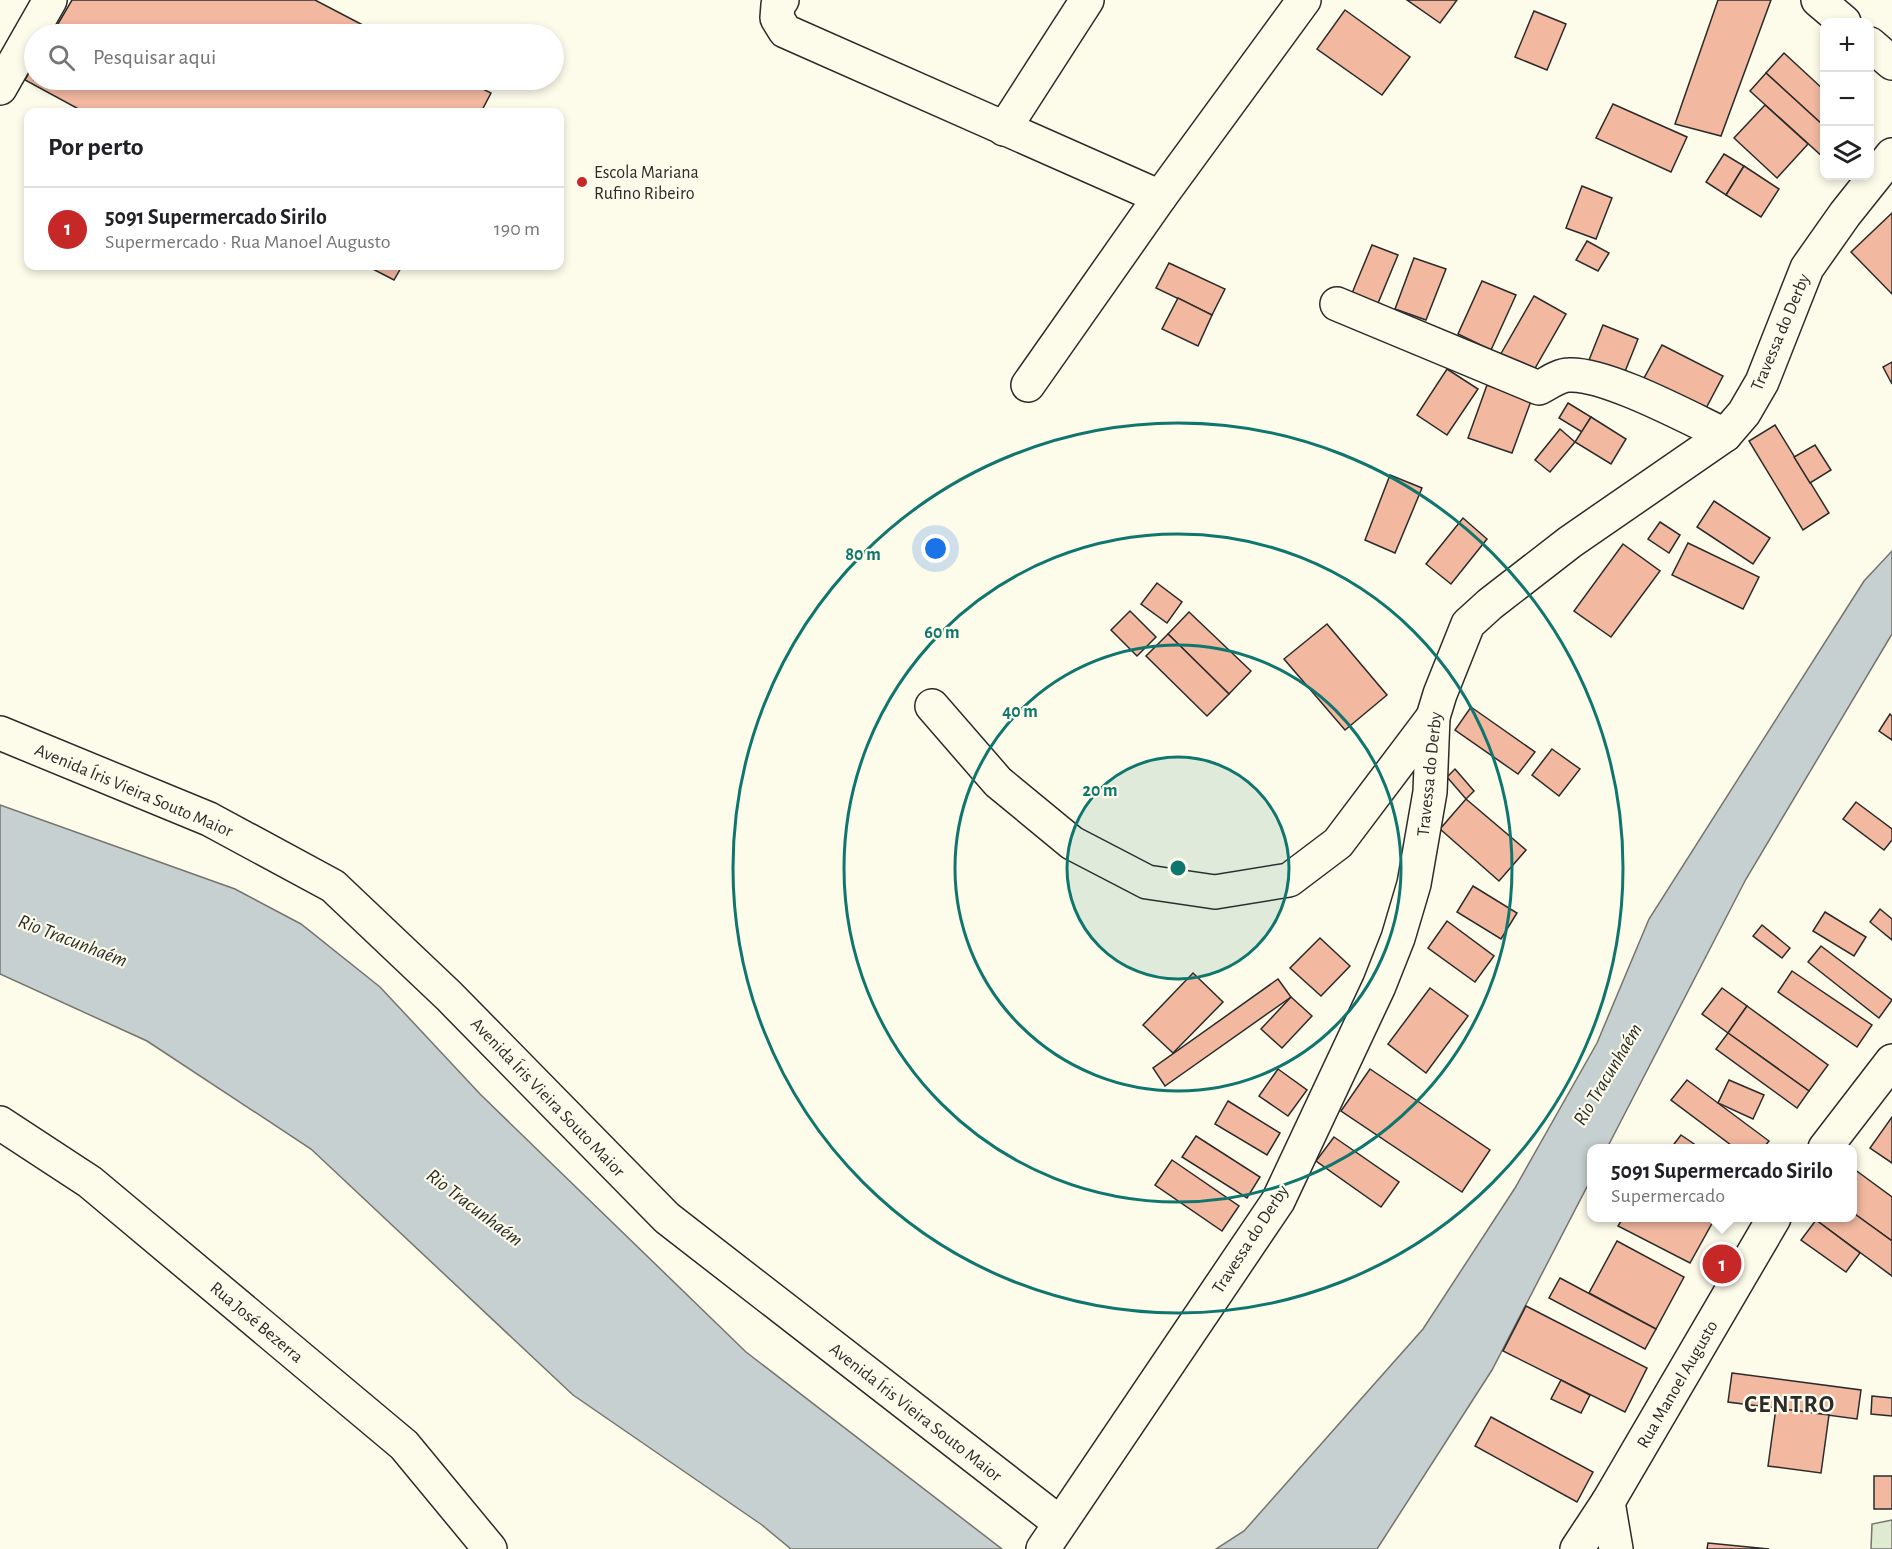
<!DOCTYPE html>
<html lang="pt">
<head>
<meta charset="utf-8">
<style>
  :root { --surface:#fff; --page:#f2f2f2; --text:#202124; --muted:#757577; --line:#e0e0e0; --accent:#c62828 }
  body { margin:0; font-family:"Alegreya Sans",sans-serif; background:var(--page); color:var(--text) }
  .controls { position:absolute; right:18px; top:18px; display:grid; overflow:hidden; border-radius:12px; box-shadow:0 3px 9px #0003 }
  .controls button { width:54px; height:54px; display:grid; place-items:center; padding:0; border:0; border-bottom:2px solid var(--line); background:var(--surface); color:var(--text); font:30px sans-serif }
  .you { position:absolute; left:936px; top:549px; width:21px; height:21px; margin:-15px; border:4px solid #fff; border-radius:50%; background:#1a73e8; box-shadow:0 0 0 9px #1a73e833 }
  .badge { display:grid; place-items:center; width:39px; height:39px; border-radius:50%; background:var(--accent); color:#fff; font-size:20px; font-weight:700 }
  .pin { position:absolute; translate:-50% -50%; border:3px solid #fff; box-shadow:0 2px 6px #0006 }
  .popup { position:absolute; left:1587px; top:1144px; width:270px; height:78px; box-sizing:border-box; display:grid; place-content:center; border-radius:12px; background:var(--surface); filter:drop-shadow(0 2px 4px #0005); font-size:20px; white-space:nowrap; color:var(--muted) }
  .popup b { font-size:22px; color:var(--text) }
  .popup::after { content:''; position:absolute; left:50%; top:100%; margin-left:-12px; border:12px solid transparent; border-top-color:var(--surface) }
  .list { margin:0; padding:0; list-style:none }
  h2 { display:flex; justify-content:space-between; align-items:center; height:78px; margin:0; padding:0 24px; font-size:26px }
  h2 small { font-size:20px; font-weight:400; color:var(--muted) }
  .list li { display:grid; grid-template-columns:39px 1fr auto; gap:18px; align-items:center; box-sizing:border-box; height:84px; padding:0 24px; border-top:2px solid var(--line) }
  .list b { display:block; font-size:22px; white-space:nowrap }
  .list p { margin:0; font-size:20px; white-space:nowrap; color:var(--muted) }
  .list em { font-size:20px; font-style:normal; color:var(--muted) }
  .icon { flex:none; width:33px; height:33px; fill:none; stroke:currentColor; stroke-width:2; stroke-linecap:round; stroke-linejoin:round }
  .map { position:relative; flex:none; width:1892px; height:1549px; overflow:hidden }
  .search { position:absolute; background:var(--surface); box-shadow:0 3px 9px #0003; left:24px; top:24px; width:540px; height:66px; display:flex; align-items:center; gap:15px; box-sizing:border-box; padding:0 21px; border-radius:33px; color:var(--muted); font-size:22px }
  .panel { position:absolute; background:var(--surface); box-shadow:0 3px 9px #0003; left:24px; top:108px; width:540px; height:162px; border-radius:12px }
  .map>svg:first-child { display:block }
</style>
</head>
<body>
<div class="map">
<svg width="1892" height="1549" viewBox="0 0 1892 1549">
  <rect width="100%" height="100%" fill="#fdfbea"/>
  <!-- green -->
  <polygon fill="#deebd1" stroke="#74746e" stroke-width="1.5" points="1892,1520 1892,1549 1871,1549 1872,1524"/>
  <!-- water -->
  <g fill="#c7d0d0" stroke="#74746e" stroke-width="1.5">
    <polygon points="1892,551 1892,634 1746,879 1607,1148 1592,1148 1591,1179 1492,1370 1377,1549 1216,1549 1244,1531 1423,1329 1515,1188 1597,1043 1649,919 1864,581"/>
    <polygon points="0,805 235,889 301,924 380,987 481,1095 746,1352 1002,1549 791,1549 762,1525 573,1395 311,1149 147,1041 0,974"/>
  </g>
  <!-- building -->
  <g fill="#f2b8a0" stroke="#2b2b2b" stroke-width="1.5">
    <polygon points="72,0 315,0 380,34 52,34"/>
    <polygon points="1407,0 1457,0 1440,23"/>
    <polygon points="1718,0 1771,0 1721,136 1675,124"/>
    <polygon points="1345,10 1410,57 1382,95 1317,49"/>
    <polygon points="1534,11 1566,24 1547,70 1515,57"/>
    <polygon points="1784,53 1824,90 1824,126 1766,73"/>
    <polygon points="34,64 34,80 465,80 491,93 481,112 84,112 25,80"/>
    <polygon points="1766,73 1824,126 1824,158 1750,91"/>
    <polygon points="1613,104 1687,137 1671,172 1596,138"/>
    <polygon points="1765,105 1808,144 1777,178 1734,138"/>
    <polygon points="1724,154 1744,166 1726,195 1706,182"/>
    <polygon points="1744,166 1779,189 1761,217 1726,195"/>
    <polygon points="1582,186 1612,198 1596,239 1566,228"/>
    <polygon points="1892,213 1892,294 1851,252"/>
    <polygon points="1587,241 1609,253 1598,271 1576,260"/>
    <polygon points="1372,245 1398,255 1376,308 1350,298"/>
    <polygon points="1414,258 1446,269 1426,320 1395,309"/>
    <polygon points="1169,263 1225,289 1212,315 1156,288"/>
    <polygon points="367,266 402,266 394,280"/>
    <polygon points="1482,281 1516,295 1491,350 1458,334"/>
    <polygon points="1534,296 1566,314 1534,370 1499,357"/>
    <polygon points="1178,298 1212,315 1198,346 1162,329"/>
    <polygon points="1603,325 1638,339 1622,379 1587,365"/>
    <polygon points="1662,345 1723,376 1704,412 1643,380"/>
    <polygon points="1892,362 1892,384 1883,367"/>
    <polygon points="1447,369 1478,389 1447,435 1417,415"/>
    <polygon points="1487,385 1531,401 1512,453 1468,438"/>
    <polygon points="1568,403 1591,417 1582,432 1559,418"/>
    <polygon points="1591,417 1626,439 1611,464 1575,442"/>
    <polygon points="1775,425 1829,513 1803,530 1749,441"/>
    <polygon points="1560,429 1575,442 1550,472 1535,460"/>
    <polygon points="1815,445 1831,470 1810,483 1794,457"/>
    <polygon points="1390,475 1422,488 1395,553 1365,540"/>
    <polygon points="1714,501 1770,538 1753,564 1697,527"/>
    <polygon points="1463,518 1487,539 1451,584 1426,564"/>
    <polygon points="1660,522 1680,535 1669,553 1648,539"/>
    <polygon points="1688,543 1759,577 1743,609 1672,575"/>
    <polygon points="1623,544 1660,571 1611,637 1574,611"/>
    <polygon points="1157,583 1182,602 1167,623 1141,604"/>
    <polygon points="1130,611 1156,637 1137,656 1111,630"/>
    <polygon points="1189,612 1251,671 1229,694 1168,634"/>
    <polygon points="1327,624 1387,695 1345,730 1284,659"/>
    <polygon points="1168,634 1229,694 1207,716 1146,656"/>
    <polygon points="1471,707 1535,752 1518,774 1455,730"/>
    <polygon points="1890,714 1892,716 1892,740 1879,731"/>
    <polygon points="1552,749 1580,769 1559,796 1532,775"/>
    <polygon points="1455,769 1474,791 1466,799 1447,777"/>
    <polygon points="1466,799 1526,850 1499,881 1440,829"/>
    <polygon points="1856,802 1892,829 1892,840 1884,850 1843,819"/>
    <polygon points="1473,886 1517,913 1501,939 1457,912"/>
    <polygon points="1880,909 1892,919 1892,940 1870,922"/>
    <polygon points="1825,912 1866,937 1854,956 1813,931"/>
    <polygon points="1447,921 1494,956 1475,982 1428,948"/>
    <polygon points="1762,925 1790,948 1782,958 1753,936"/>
    <polygon points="1320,938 1350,966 1321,996 1290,968"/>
    <polygon points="1821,946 1892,1000 1879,1018 1808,962"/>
    <polygon points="1792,971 1872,1025 1857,1047 1778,992"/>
    <polygon points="1193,973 1223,1002 1173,1053 1143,1025"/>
    <polygon points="1278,979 1291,997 1165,1086 1153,1068"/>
    <polygon points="1430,988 1468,1016 1426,1073 1388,1044"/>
    <polygon points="1722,988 1747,1006 1728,1033 1702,1014"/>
    <polygon points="1291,997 1312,1016 1282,1048 1261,1029"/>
    <polygon points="1747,1006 1828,1065 1809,1091 1728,1033"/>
    <polygon points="1728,1033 1809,1091 1797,1108 1716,1049"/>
    <polygon points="1278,1069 1307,1090 1288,1116 1259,1096"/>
    <polygon points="1370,1069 1490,1150 1462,1192 1341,1111"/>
    <polygon points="1687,1080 1769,1141 1763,1148 1735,1148 1671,1100"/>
    <polygon points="1729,1080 1764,1095 1753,1119 1718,1103"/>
    <polygon points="1228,1101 1280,1133 1267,1155 1215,1124"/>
    <polygon points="1892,1117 1892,1163 1870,1148"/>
    <polygon points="1681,1135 1700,1148 1671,1148"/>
    <polygon points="1196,1136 1260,1177 1247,1198 1182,1157"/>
    <polygon points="1334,1137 1399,1182 1381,1207 1316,1161"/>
    <polygon points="1172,1160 1239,1206 1222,1231 1155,1185"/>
    <polygon points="1854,1169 1892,1197 1892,1241 1852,1212 1852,1171"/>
    <polygon points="1852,1212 1892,1241 1892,1276 1816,1220 1818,1218 1852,1218"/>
    <polygon points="1623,1218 1715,1218 1690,1263 1618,1226"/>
    <polygon points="1816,1220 1860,1253 1846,1272 1801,1240"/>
    <polygon points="1617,1241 1684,1277 1656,1329 1589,1293"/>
    <polygon points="1560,1278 1656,1329 1645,1349 1549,1298"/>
    <polygon points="1526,1306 1647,1368 1625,1412 1503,1351"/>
    <polygon points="1732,1373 1861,1390 1857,1419 1728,1402"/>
    <polygon points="1561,1380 1590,1395 1581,1413 1551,1399"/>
    <polygon points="1872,1396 1892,1398 1892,1416 1871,1414"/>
    <polygon points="1776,1408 1829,1415 1821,1473 1768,1466"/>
    <polygon points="1491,1417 1593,1472 1577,1502 1475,1446"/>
    <rect x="1874" y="1476" width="18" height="33"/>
    <polygon points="1708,1543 1769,1549 1707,1549"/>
  </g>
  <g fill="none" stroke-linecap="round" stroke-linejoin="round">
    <defs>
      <g id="minor">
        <polyline points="782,0 778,5 777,18 785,31 1160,197 1304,0"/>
        <polyline points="0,88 50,0"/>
        <polyline points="1004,129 1087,0"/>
        <path d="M1337,304L1539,388C1547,384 1559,375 1569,375C1606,373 1689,418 1725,435"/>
        <polyline points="1028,385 1160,197"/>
        <polyline points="932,706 998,782 1072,843 1147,882 1215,892 1289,880 1338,843 1433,717"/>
        <polyline points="0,733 209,819 333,886 449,996 667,1218 1060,1523"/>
        <polyline points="0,1123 90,1182 404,1445 490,1549"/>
        <polyline points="1825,1148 1892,1061"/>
        <polyline points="1608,1502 1616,1549"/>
        <polyline points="1043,1549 1278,1201 1379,986 1398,938 1414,884 1430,792 1433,717 1440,694 1468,624 1490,604 1570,542 1725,435 1744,413 1762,382 1807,268 1845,214 1892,155"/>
        <polyline points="1577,1549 1608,1502 1774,1218"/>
      </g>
      <g id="major">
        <polyline points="1818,0 1844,22"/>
        <polyline points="1870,44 1892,63"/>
      </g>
    </defs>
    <!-- minor casing -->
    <use href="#minor" stroke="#2b2b2b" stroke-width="36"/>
    <!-- major casing -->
    <use href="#major" stroke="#2b2b2b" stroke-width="36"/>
    <!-- minor -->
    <use href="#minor" stroke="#fdfbea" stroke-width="33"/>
    <!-- major -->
    <use href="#major" stroke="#fdfbea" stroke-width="33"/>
  </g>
  <!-- distance rings -->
  <circle cx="1178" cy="868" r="111" fill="#0f766e" fill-opacity=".12"/>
  <g fill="none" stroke="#0f766e" stroke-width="3">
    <circle cx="1178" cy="868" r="111"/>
    <circle cx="1178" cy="868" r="223"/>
    <circle cx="1178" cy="868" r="334"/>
    <circle cx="1178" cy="868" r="445"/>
  </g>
  <!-- markers -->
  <circle fill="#c62828" stroke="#fdfbea" stroke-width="2" cx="582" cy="182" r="6"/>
  <g text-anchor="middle" stroke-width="4.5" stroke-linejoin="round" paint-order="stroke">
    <!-- poi labels -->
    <g font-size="18" fill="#2b2b2b" stroke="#fdfbea" text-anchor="start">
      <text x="594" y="178">Escola Mariana<tspan x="594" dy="21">Rufino Ribeiro</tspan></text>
    </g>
    <!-- street labels -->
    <g font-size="18" fill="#2b2b2b" stroke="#fdfbea">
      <text transform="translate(1780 332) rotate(-67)" y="6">Travessa do Derby</text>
      <text transform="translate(1429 774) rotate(-84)" y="6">Travessa do Derby</text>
      <text transform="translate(134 790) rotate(23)" y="6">Avenida Íris Vieira Souto Maior</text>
      <text transform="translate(548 1097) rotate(46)" y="6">Avenida Íris Vieira Souto Maior</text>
      <text transform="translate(1250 1239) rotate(-57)" y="6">Travessa do Derby</text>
      <text transform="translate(257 1322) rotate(40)" y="6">Rua José Bezerra</text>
      <text transform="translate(1677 1384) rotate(-60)" y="6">Rua Manoel Augusto</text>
      <text transform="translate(916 1412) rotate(38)" y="6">Avenida Íris Vieira Souto Maior</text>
    </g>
    <!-- water labels -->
    <g font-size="20" font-style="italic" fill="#2b2b2b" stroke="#fdfbea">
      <text transform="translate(73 940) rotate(21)" y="7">Rio Tracunhaém</text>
      <text transform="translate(1607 1074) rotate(-59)" y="7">Rio Tracunhaém</text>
      <text transform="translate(475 1207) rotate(37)" y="7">Rio Tracunhaém</text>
    </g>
    <!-- district labels -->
    <g font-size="24" font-weight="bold" letter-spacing="1.5" fill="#2b2b2b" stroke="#fdfbea">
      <text x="1790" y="1412">CENTRO</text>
    </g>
  </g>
  <circle cx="1178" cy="868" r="9" fill="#0f766e" stroke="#fdfbea" stroke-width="3"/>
  <g font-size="18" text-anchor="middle" font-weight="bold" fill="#0f766e" stroke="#fdfbea" stroke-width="4.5" stroke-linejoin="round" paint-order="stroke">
    <text x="863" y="560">80 m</text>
    <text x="942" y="638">60 m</text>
    <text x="1020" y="717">40 m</text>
    <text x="1100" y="796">20 m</text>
  </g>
</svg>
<div class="controls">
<button>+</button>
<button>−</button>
<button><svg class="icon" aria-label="layers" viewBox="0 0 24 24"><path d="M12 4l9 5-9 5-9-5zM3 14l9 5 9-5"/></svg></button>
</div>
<div class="you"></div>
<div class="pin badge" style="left:1722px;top:1264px">1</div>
<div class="popup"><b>5091 Supermercado Sirilo</b>Supermercado</div>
<div class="search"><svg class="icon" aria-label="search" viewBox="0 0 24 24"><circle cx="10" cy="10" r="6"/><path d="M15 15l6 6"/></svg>Pesquisar aqui</div>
<section class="panel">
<h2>Por perto<small></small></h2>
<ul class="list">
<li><span class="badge">1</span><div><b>5091 Supermercado Sirilo</b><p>Supermercado · Rua Manoel Augusto</p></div><em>190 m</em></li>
</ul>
</section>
</div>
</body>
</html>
